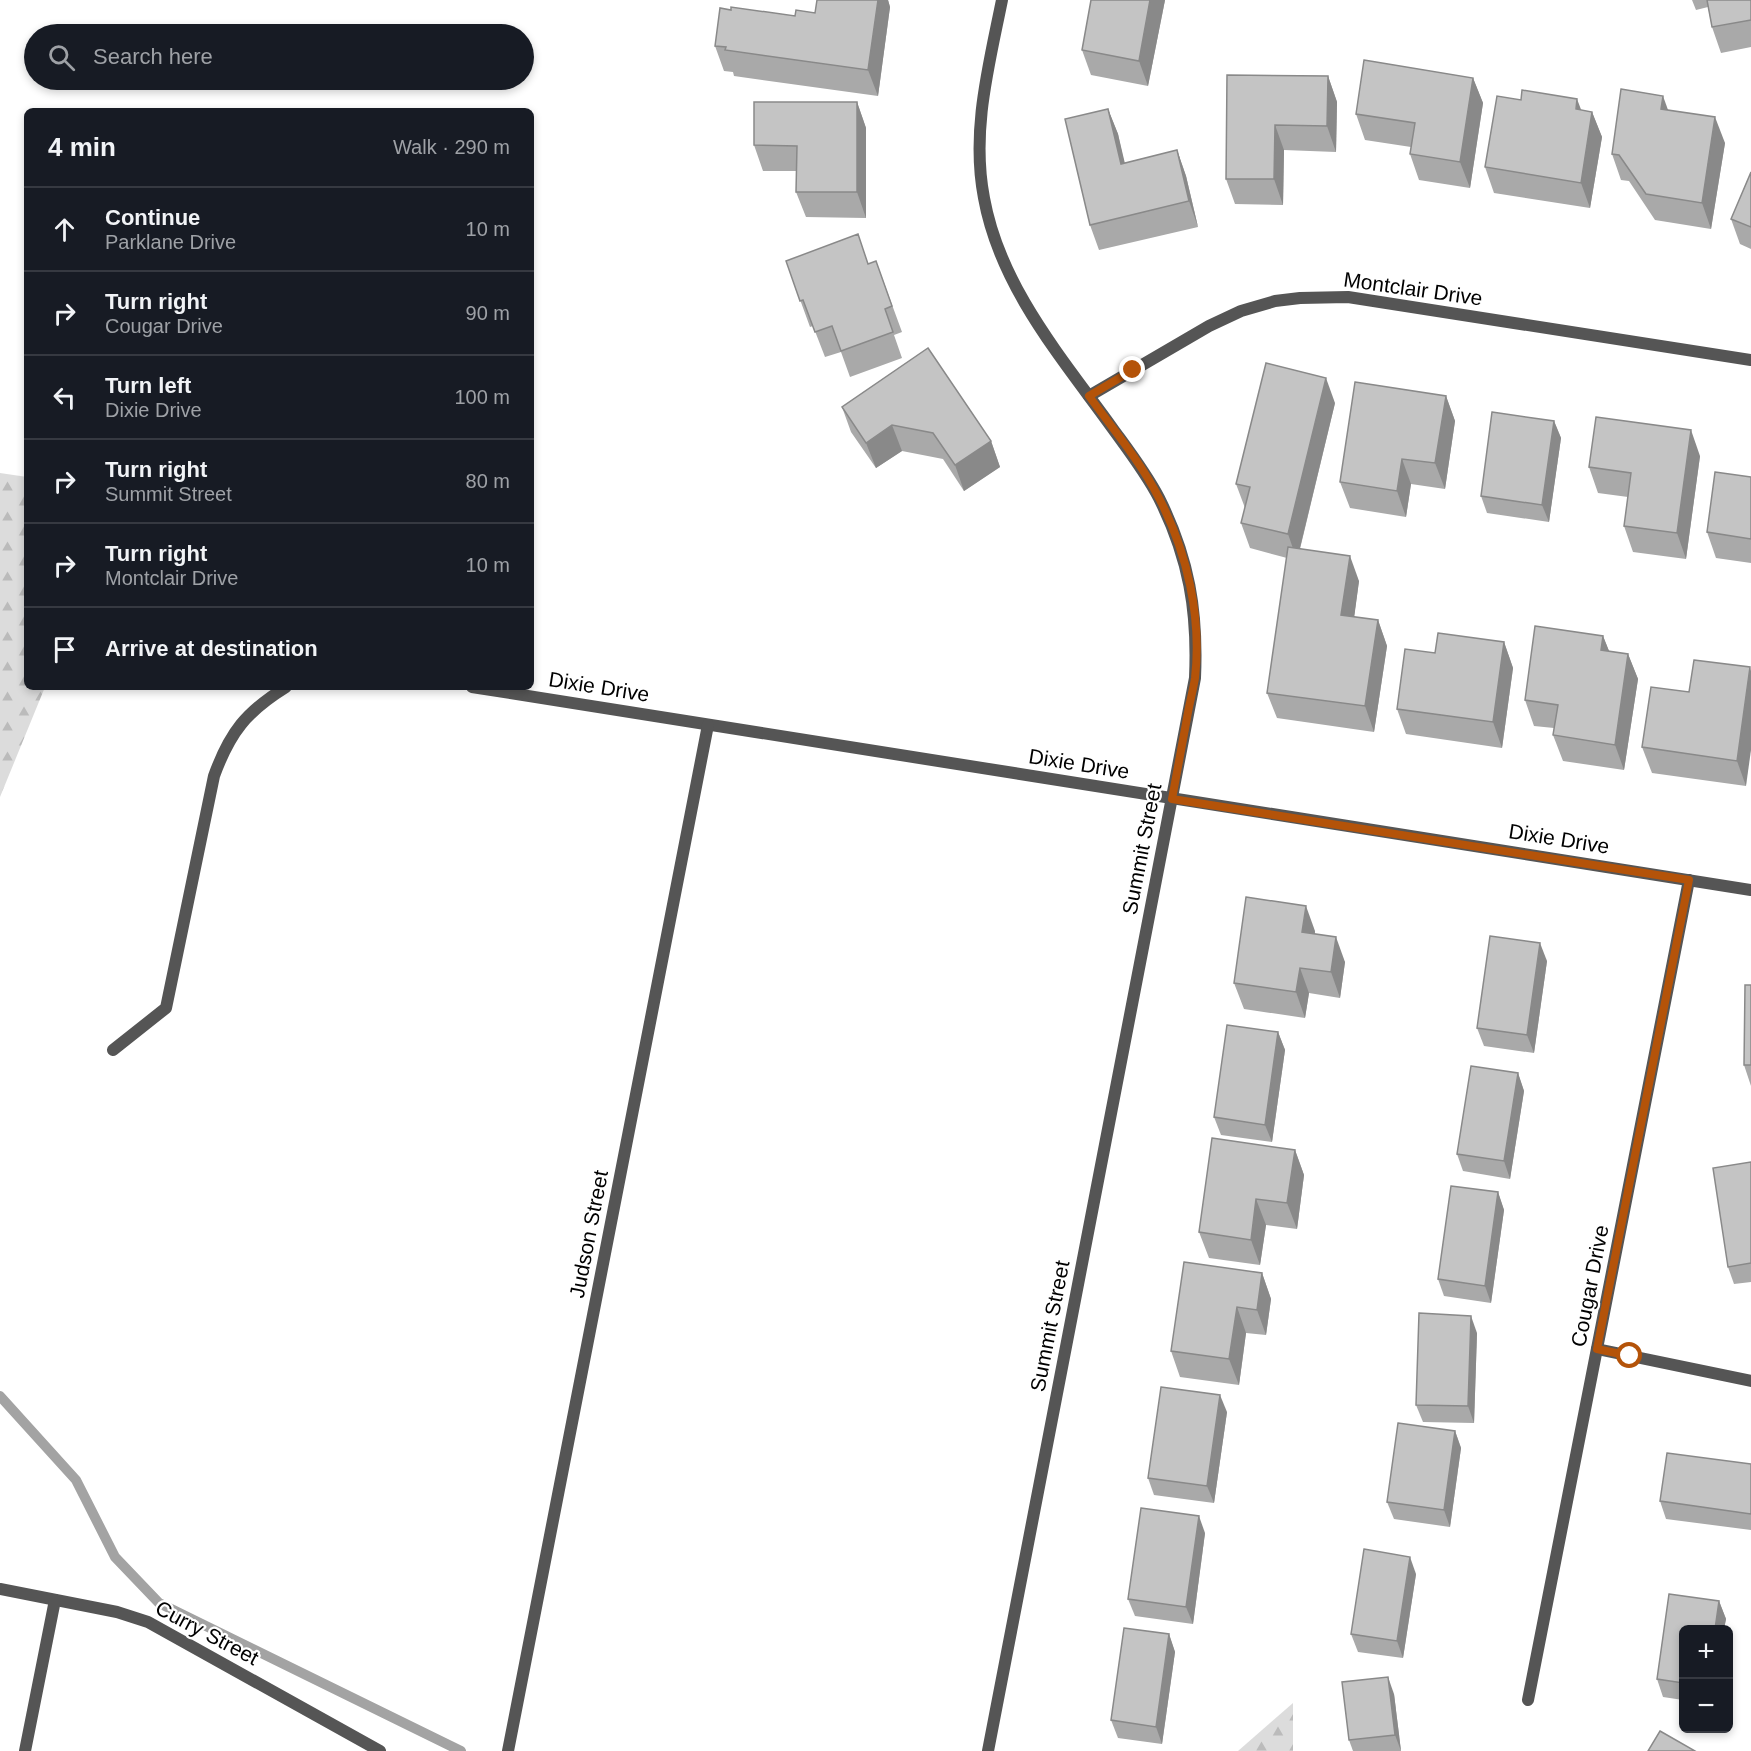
<!DOCTYPE html>
<html lang="en">
<head>
<meta charset="utf-8">
<style>
  :root { --surface:#171b24; --page:#242831; --text:#f1f3f6; --muted:#9ea1a6; --line:#363941 }
  body { margin:0; font-family:Helvetica,sans-serif; background:var(--page); color:var(--text) }
  .controls { position:absolute; right:18px; bottom:18px; display:grid; overflow:hidden; border-radius:9px; box-shadow:0 3px 9px #0003 }
  .controls button { width:54px; height:54px; display:grid; place-items:center; padding:0; border:0; border-bottom:2px solid var(--line); background:var(--surface); color:var(--text); font:30px sans-serif }
  .stop { position:absolute; width:18px; height:18px; margin:-14px; border:4px solid #b45309; border-radius:50%; background:#fff }
  .stop.end { background:#b45309; border-color:#fff; box-shadow:0 2px 6px #0008 }
  .list { margin:0; padding:0; list-style:none }
  h2 { display:flex; justify-content:space-between; align-items:center; height:78px; margin:0; padding:0 24px; font-size:26px }
  h2 small { font-size:20px; font-weight:400; color:var(--muted) }
  .list li { display:grid; grid-template-columns:39px 1fr auto; gap:18px; align-items:center; box-sizing:border-box; height:84px; padding:0 24px; border-top:2px solid var(--line) }
  .list b { display:block; font-size:22px; white-space:nowrap }
  .list p { margin:0; font-size:20px; white-space:nowrap; color:var(--muted) }
  .list em { font-size:20px; font-style:normal; color:var(--muted) }
  .icon { flex:none; width:33px; height:33px; fill:none; stroke:currentColor; stroke-width:2; stroke-linecap:round; stroke-linejoin:round }
  .map { position:relative; flex:none; width:1751px; height:1751px; overflow:hidden }
  .search { position:absolute; background:var(--surface); box-shadow:0 3px 9px #0003; left:24px; top:24px; width:510px; height:66px; display:flex; align-items:center; gap:15px; box-sizing:border-box; padding:0 21px; border-radius:33px; color:var(--muted); font-size:22px }
  .panel { position:absolute; background:var(--surface); box-shadow:0 3px 9px #0003; left:24px; top:108px; width:510px; height:582px; border-radius:9px }
  .map>svg:first-child { display:block }
</style>
</head>
<body>
<div class="map">
<svg width="1751" height="1751" viewBox="0 0 1751 1751">
  <defs>
    <pattern id="forest-firs" width="22" height="20" patternUnits="userSpaceOnUse" patternTransform="scale(1.5)"><rect width="22" height="20" fill="#dcdcdc"/><path d="M5 1l3.5 6h-7zM16 11l3.5 6h-7z" fill="#bbb"/></pattern>
  </defs>
  <rect width="100%" height="100%" fill="#fff"/>
  <!-- forest -->
  <g fill="url(#forest-firs)">
    <polygon points="0,473 27,477 27,687 45,687 0,797"/>
    <polygon points="1293,1703 1293,1751 1238,1751"/>
  </g>
  <g fill="none" stroke-linecap="round" stroke-linejoin="round">
    <!-- stream -->
    <polyline stroke="#a3a3a3" stroke-width="10" points="0,1396 76,1480 115,1557 159,1603 461,1751"/>
    <!-- minor -->
    <g stroke="#555" stroke-width="12">
      <polyline points="1089,396 1209,326 1241,311 1275,301 1300,298 1348,297 1751,360"/>
      <polyline points="472,687 1751,890"/>
      <path d="M113,1050L166,1008L214,776C230,732 246,712 286,687"/>
      <polyline points="1597,1349 1751,1381"/>
      <polyline points="0,1589 117,1612 148,1622 380,1751"/>
      <polyline points="1528,1700 1689,880"/>
      <polyline points="25,1751 55,1600"/>
      <polyline points="508,1751 708,725"/>
      <path d="M988,1751L1195,678C1198,611 1189,558 1159,498C1146,473 1129,451 1113,429C1062,358 1000,287 984,198C971,131 989,65 1002,0"/>
    </g>
  </g>
  <!-- wall -->
  <g fill="#a9a9a9">
    <polygon points="817,0 888,0 890,7 878,96 734,76 733,72 724,71 715,46 795,16 815,13"/>
    <polygon points="1091,0 1165,0 1148,86 1091,75 1082,50"/>
    <polygon points="1692,0 1751,0 1751,47 1721,53 1712,27 1708,7 1696,10"/>
    <polygon points="1227,75 1328,76 1337,102 1336,152 1284,150 1283,205 1235,204 1226,179"/>
    <polygon points="1473,78 1483,103 1470,188 1419,180 1410,154 1411,147 1365,140 1356,114"/>
    <polygon points="857,102 866,128 866,218 806,217 796,192 797,171 763,171 754,145"/>
    <polygon points="1108,109 1118,134 1124,163 1177,150 1186,176 1198,227 1099,250 1090,225"/>
    <polygon points="1581,110 1592,112 1602,137 1590,208 1494,193 1485,167"/>
    <polygon points="1668,110 1725,143 1711,229 1655,220 1629,181 1621,180 1612,154"/>
    <polygon points="1751,172 1751,249 1740,244 1731,219"/>
    <polygon points="786,261 868,264 876,261 902,332 894,335 902,358 850,377 841,352 825,357 813,326 810,327"/>
    <polygon points="1446,396 1455,421 1445,489 1411,484 1406,517 1350,508 1340,482"/>
    <polygon points="1335,403 1300,549 1359,581 1354,617 1378,620 1387,646 1374,732 1277,718 1267,693 1287,558 1250,548 1241,523 1245,508 1236,484"/>
    <polygon points="842,407 991,441 1000,467 964,491 943,459 902,451 876,468 851,432"/>
    <polygon points="1554,421 1561,438 1549,522 1487,513 1481,496"/>
    <polygon points="1700,456 1686,559 1633,552 1624,526 1628,497 1598,493 1589,467"/>
    <polygon points="1751,477 1751,563 1716,558 1707,532"/>
    <polygon points="1603,636 1609,651 1628,654 1638,679 1624,770 1563,761 1553,735 1554,728 1534,726 1525,700"/>
    <polygon points="1504,642 1513,668 1502,748 1406,734 1397,709"/>
    <polygon points="1750,667 1746,786 1652,773 1642,747 1689,692"/>
    <polygon points="1315,931 1315,934 1345,962 1340,998 1309,993 1305,1018 1244,1009 1234,983"/>
    <polygon points="1547,961 1534,1053 1484,1046 1477,1028"/>
    <polygon points="1751,985 1751,1086 1744,1065"/>
    <polygon points="1278,1032 1285,1050 1272,1142 1221,1135 1214,1117"/>
    <polygon points="1518,1073 1524,1091 1510,1179 1463,1171 1457,1154"/>
    <polygon points="1295,1150 1304,1175 1297,1229 1266,1225 1260,1265 1209,1258 1199,1232"/>
    <polygon points="1751,1162 1751,1282 1734,1284 1728,1267"/>
    <polygon points="1498,1192 1504,1210 1491,1303 1444,1296 1438,1279"/>
    <polygon points="1262,1273 1271,1299 1266,1335 1246,1333 1239,1385 1180,1377 1171,1351"/>
    <polygon points="1477,1333 1474,1423 1423,1422 1416,1405"/>
    <polygon points="1227,1412 1214,1503 1154,1495 1148,1478"/>
    <polygon points="1455,1431 1461,1448 1450,1527 1394,1519 1387,1502"/>
    <polygon points="1751,1464 1751,1530 1666,1519 1660,1501"/>
    <polygon points="1205,1533 1193,1624 1135,1616 1128,1599"/>
    <polygon points="1416,1574 1403,1658 1358,1652 1351,1634"/>
    <polygon points="1669,1594 1719,1601 1726,1619 1724,1629 1683,1629 1683,1700 1663,1697 1657,1679"/>
    <polygon points="1169,1634 1175,1652 1162,1744 1118,1738 1111,1720"/>
    <polygon points="1394,1694 1401,1751 1353,1751 1349,1740"/>
  </g>
  <!-- shaded-wall -->
  <g fill="#898989">
    <polygon points="878,0 888,0 890,7 878,96 868,70"/>
    <polygon points="1150,0 1165,0 1148,86 1139,61"/>
    <polygon points="1328,76 1337,102 1336,152 1327,126"/>
    <polygon points="1473,78 1483,103 1470,188 1460,162"/>
    <polygon points="1663,96 1672,121 1661,109"/>
    <polygon points="1577,99 1587,125 1576,109"/>
    <polygon points="857,102 866,128 866,218 857,192"/>
    <polygon points="1108,109 1118,134 1131,189 1121,164"/>
    <polygon points="1592,112 1602,137 1590,208 1581,183"/>
    <polygon points="1715,117 1725,143 1711,229 1702,203"/>
    <polygon points="1275,125 1284,150 1283,205 1274,179"/>
    <polygon points="1177,150 1186,176 1198,227 1189,201"/>
    <polygon points="1326,378 1335,403 1297,560 1288,534"/>
    <polygon points="1446,396 1455,421 1445,489 1435,463"/>
    <polygon points="1554,421 1561,438 1549,522 1542,505"/>
    <polygon points="892,425 902,451 876,468 866,443"/>
    <polygon points="1691,430 1700,456 1686,559 1677,533"/>
    <polygon points="991,441 1000,467 964,491 955,465"/>
    <polygon points="1402,459 1411,484 1406,517 1397,491"/>
    <polygon points="1350,556 1359,581 1351,641 1341,615"/>
    <polygon points="1378,620 1387,646 1374,732 1365,706"/>
    <polygon points="1603,636 1613,661 1601,650"/>
    <polygon points="1504,642 1513,668 1502,748 1493,722"/>
    <polygon points="1628,654 1638,679 1624,770 1615,745"/>
    <polygon points="1750,667 1751,671 1751,750 1746,786 1737,761"/>
    <polygon points="1306,906 1315,931 1311,958 1302,932"/>
    <polygon points="1336,937 1345,962 1340,998 1331,972"/>
    <polygon points="1540,943 1547,961 1534,1053 1527,1035"/>
    <polygon points="1300,968 1309,993 1305,1018 1296,992"/>
    <polygon points="1278,1032 1285,1050 1272,1142 1265,1125"/>
    <polygon points="1518,1073 1524,1091 1510,1179 1504,1161"/>
    <polygon points="1295,1150 1304,1175 1297,1229 1287,1203"/>
    <polygon points="1498,1192 1504,1210 1491,1303 1485,1286"/>
    <polygon points="1256,1199 1266,1225 1260,1265 1251,1240"/>
    <polygon points="1262,1273 1271,1299 1266,1335 1257,1310"/>
    <polygon points="1237,1307 1246,1333 1239,1385 1229,1359"/>
    <polygon points="1471,1316 1477,1333 1474,1423 1468,1406"/>
    <polygon points="1220,1395 1227,1412 1214,1503 1207,1486"/>
    <polygon points="1455,1431 1461,1448 1450,1527 1444,1510"/>
    <polygon points="1199,1516 1205,1533 1193,1624 1186,1607"/>
    <polygon points="1410,1557 1416,1574 1403,1658 1397,1641"/>
    <polygon points="1719,1601 1726,1619 1724,1629 1715,1629"/>
    <polygon points="1169,1634 1175,1652 1162,1744 1156,1727"/>
    <polygon points="1388,1677 1394,1694 1401,1751 1395,1735"/>
  </g>
  <!-- building -->
  <g fill="#c4c4c4" stroke="#898989" stroke-width="1.5">
    <polygon points="817,0 878,0 868,70 725,50 726,47 715,46 720,8 731,10 731,7 795,16 796,10 815,13"/>
    <polygon points="1091,0 1150,0 1139,61 1082,50"/>
    <polygon points="1707,0 1751,0 1751,20 1712,27"/>
    <polygon points="1364,60 1473,78 1460,162 1410,154 1415,123 1356,114"/>
    <polygon points="1227,75 1328,76 1327,126 1275,125 1274,179 1226,179"/>
    <polygon points="1621,89 1663,96 1661,109 1715,117 1702,203 1646,194 1619,155 1612,154"/>
    <polygon points="1522,90 1577,99 1576,109 1592,112 1581,183 1485,167 1497,96 1521,100"/>
    <polygon points="754,102 857,102 857,192 796,192 797,146 754,145"/>
    <polygon points="1108,109 1121,164 1177,150 1189,201 1090,225 1065,119"/>
    <polygon points="1751,172 1751,227 1731,219"/>
    <polygon points="858,234 868,264 876,261 892,306 885,309 893,332 841,351 832,326 815,332 803,300 800,301 786,261"/>
    <polygon points="928,348 991,441 955,465 933,433 892,425 866,443 842,407"/>
    <polygon points="1266,363 1326,378 1288,534 1241,523 1250,487 1236,484"/>
    <polygon points="1355,382 1446,396 1435,463 1402,459 1397,491 1340,482"/>
    <polygon points="1492,412 1554,421 1542,505 1481,496"/>
    <polygon points="1596,417 1691,430 1677,533 1624,526 1631,473 1589,467"/>
    <polygon points="1715,472 1751,477 1751,539 1707,532"/>
    <polygon points="1288,547 1350,556 1341,615 1378,620 1365,706 1267,693"/>
    <polygon points="1535,626 1603,636 1601,650 1628,654 1615,745 1553,735 1558,705 1525,700"/>
    <polygon points="1438,633 1504,642 1493,722 1397,709 1405,649 1435,653"/>
    <polygon points="1694,660 1750,667 1737,761 1642,747 1651,687 1689,692"/>
    <polygon points="1246,897 1306,906 1302,932 1336,937 1331,972 1300,968 1296,992 1234,983"/>
    <polygon points="1490,936 1540,943 1527,1035 1477,1028"/>
    <polygon points="1745,985 1751,985 1751,1065 1744,1065"/>
    <polygon points="1227,1025 1278,1032 1265,1125 1214,1117"/>
    <polygon points="1471,1066 1518,1073 1504,1161 1457,1154"/>
    <polygon points="1212,1138 1295,1150 1287,1203 1256,1199 1251,1240 1199,1232"/>
    <polygon points="1751,1162 1751,1263 1728,1267 1713,1168"/>
    <polygon points="1451,1186 1498,1192 1485,1286 1438,1279"/>
    <polygon points="1184,1262 1262,1273 1257,1310 1237,1307 1229,1359 1171,1351"/>
    <polygon points="1419,1313 1471,1316 1468,1406 1416,1405"/>
    <polygon points="1161,1387 1220,1395 1207,1486 1148,1478"/>
    <polygon points="1398,1423 1455,1431 1444,1510 1387,1502"/>
    <polygon points="1667,1453 1751,1464 1751,1514 1660,1501"/>
    <polygon points="1141,1508 1199,1516 1186,1607 1128,1599"/>
    <polygon points="1364,1549 1410,1557 1397,1641 1351,1634"/>
    <polygon points="1669,1594 1719,1601 1715,1629 1683,1629 1683,1683 1657,1679"/>
    <polygon points="1124,1628 1169,1634 1156,1727 1111,1720"/>
    <polygon points="1388,1677 1395,1735 1349,1740 1342,1682"/>
    <polygon points="1660,1731 1695,1751 1648,1751"/>
  </g>
  <g fill="none" stroke-linecap="round" stroke-linejoin="round">
    <!-- route -->
    <path stroke="#b45309" stroke-width="8" d="M1133,370L1089,396C1113,429 1140,461 1159,498C1187,552 1202,617 1195,678C1193,691 1189,705 1187,718C1182,745 1177,772 1172,799L1689,880L1597,1349L1630,1356"/>
  </g>
  <g text-anchor="middle" stroke-width="4.5" stroke-linejoin="round" paint-order="stroke">
    <!-- street labels -->
    <g font-size="21" fill="#000" stroke="#fff">
      <text transform="translate(1413 289) rotate(8)" y="7">Montclair Drive</text>
      <text transform="translate(599 687) rotate(9)" y="7">Dixie Drive</text>
      <text transform="translate(1079 764) rotate(9)" y="7">Dixie Drive</text>
      <text transform="translate(1559 839) rotate(9)" y="7">Dixie Drive</text>
      <text transform="translate(1142 849) rotate(-79)" y="7">Summit Street</text>
      <text transform="translate(589 1234) rotate(-79)" y="7">Judson Street</text>
      <text transform="translate(1590 1286) rotate(-79)" y="7">Cougar Drive</text>
      <text transform="translate(1050 1326) rotate(-79)" y="7">Summit Street</text>
      <text transform="translate(207 1633) rotate(28)" y="7">Curry Street</text>
    </g>
  </g>
</svg>
<div class="controls">
<button>+</button>
<button>−</button>
</div>
<div class="stop" style="left:1630px;top:1356px"></div>
<div class="stop end" style="left:1133px;top:370px"></div>
<div class="search"><svg class="icon" aria-label="search" viewBox="0 0 24 24"><circle cx="10" cy="10" r="6"/><path d="M15 15l6 6"/></svg>Search here</div>
<section class="panel">
<h2>4 min<small>Walk · 290 m</small></h2>
<ul class="list">
<li><svg class="icon" aria-label="ahead" viewBox="0 0 24 24"><path d="M12 20V5M6 11l6-6 6 6"/></svg><div><b>Continue</b><p>Parklane Drive</p></div><em>10 m</em></li>
<li><svg class="icon" aria-label="right" viewBox="0 0 24 24"><path d="M7 20v-9h11M14 6l5 5-5 5"/></svg><div><b>Turn right</b><p>Cougar Drive</p></div><em>90 m</em></li>
<li><svg class="icon" aria-label="left" viewBox="0 0 24 24"><path d="M17 20v-9H6M10 6l-5 5 5 5"/></svg><div><b>Turn left</b><p>Dixie Drive</p></div><em>100 m</em></li>
<li><svg class="icon" aria-label="right" viewBox="0 0 24 24"><path d="M7 20v-9h11M14 6l5 5-5 5"/></svg><div><b>Turn right</b><p>Summit Street</p></div><em>80 m</em></li>
<li><svg class="icon" aria-label="right" viewBox="0 0 24 24"><path d="M7 20v-9h11M14 6l5 5-5 5"/></svg><div><b>Turn right</b><p>Montclair Drive</p></div><em>10 m</em></li>
<li><svg class="icon" aria-label="arrive" viewBox="0 0 24 24"><path d="M6 21V4h12l-3 4 3 4H6"/></svg><div><b>Arrive at destination</b></div></li>
</ul>
</section>
</div>
</body>
</html>
